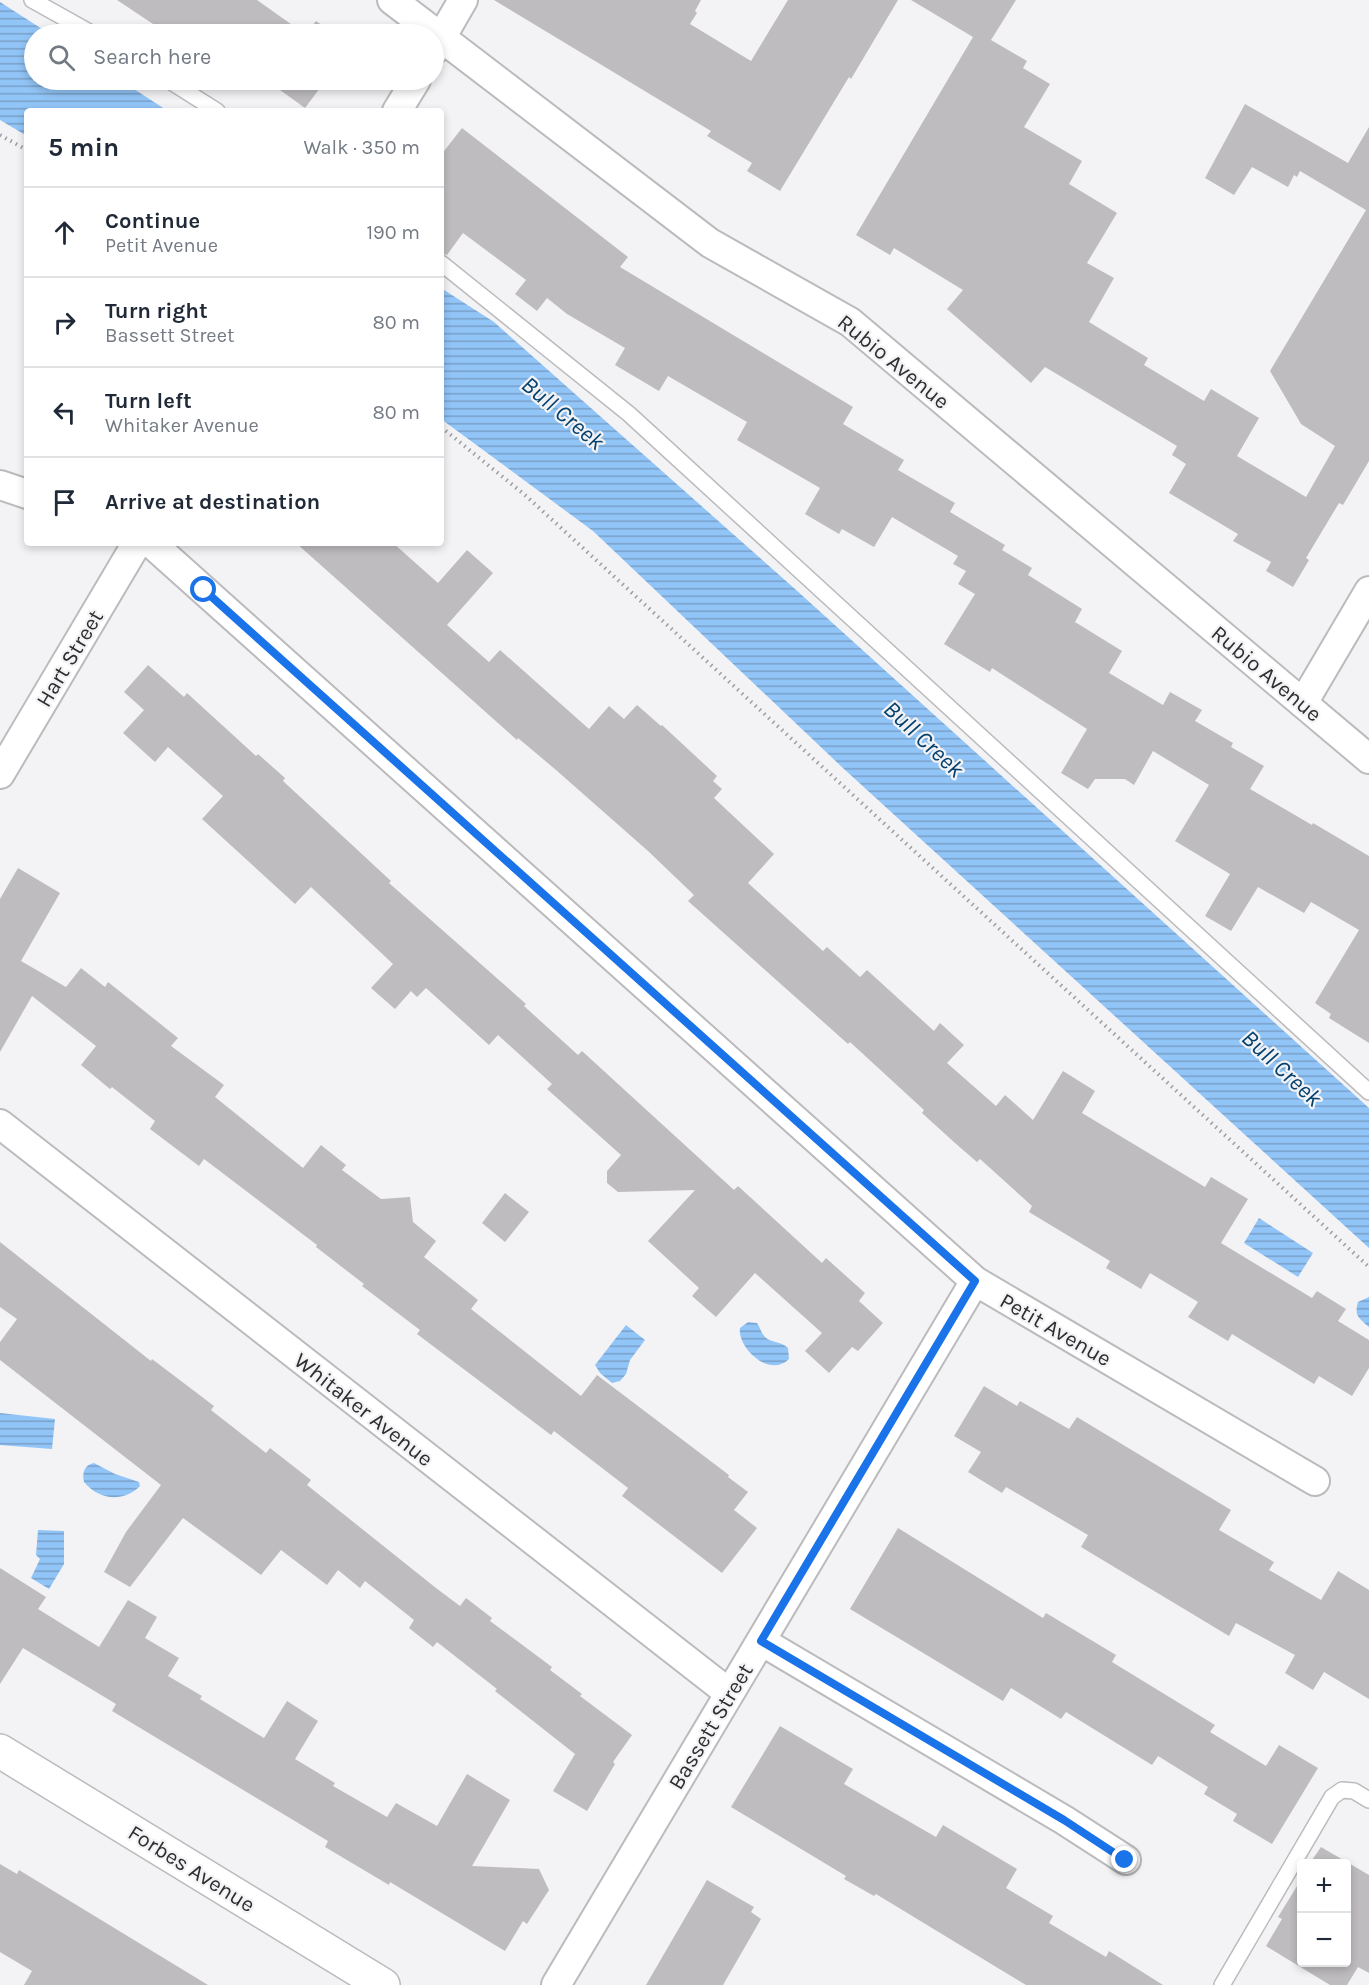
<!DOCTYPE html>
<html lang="en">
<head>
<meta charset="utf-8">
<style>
  :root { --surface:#fff; --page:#f6f6f7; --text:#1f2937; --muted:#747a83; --line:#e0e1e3 }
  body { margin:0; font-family:Karla,sans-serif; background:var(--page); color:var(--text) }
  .controls { position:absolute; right:18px; bottom:18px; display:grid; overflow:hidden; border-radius:6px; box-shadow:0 3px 9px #0003 }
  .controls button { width:54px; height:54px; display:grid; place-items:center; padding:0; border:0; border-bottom:2px solid var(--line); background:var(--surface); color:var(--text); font:30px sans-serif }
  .stop { position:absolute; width:18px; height:18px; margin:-14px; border:4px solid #1a73e8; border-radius:50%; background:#fff }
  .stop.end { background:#1a73e8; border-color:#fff; box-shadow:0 2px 6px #0008 }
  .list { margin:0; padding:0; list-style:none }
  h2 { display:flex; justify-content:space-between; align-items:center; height:78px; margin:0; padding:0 24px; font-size:26px }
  h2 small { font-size:20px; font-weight:400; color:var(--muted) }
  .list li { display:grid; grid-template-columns:39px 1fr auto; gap:18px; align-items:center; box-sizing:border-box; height:90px; padding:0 24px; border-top:2px solid var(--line) }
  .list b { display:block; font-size:22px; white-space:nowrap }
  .list p { margin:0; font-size:20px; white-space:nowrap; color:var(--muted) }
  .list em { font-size:20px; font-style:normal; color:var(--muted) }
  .icon { flex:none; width:33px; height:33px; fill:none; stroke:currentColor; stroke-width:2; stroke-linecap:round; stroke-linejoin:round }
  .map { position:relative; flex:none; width:1369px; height:1985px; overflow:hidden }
  .search { position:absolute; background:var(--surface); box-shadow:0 3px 9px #0003; left:24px; top:24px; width:420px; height:66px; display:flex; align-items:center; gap:15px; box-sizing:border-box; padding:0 21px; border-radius:33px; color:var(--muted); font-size:22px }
  .panel { position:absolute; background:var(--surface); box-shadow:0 3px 9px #0003; left:24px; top:108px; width:420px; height:438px; border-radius:6px }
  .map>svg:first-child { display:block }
</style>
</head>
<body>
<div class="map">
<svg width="1369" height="1985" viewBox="0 0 1369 1985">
  <defs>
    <pattern id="water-rules" width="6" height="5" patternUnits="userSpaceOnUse" patternTransform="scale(1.5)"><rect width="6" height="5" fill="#92c5f7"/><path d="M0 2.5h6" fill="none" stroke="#78a0c8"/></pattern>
  </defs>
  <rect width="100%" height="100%" fill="#f3f3f6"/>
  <!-- water -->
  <g fill="url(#water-rules)">
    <polygon points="0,2 50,34 34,34 34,80 120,80 168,111 27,111 27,136 0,120"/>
    <polygon points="441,288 494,322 795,589 1369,1108 1369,1248 844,769 593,531 441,419"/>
    <polygon points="1259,1218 1313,1253 1298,1277 1244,1243"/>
    <path d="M1369,1297V1327C1359,1318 1354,1316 1358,1302Z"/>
    <path d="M748,1322L757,1323C760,1327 761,1333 765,1337C771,1343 781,1341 788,1348L789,1359C769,1379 737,1347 740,1328Z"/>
    <polygon points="626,1325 645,1340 630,1360 626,1374 620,1381 612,1383 600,1373 595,1365"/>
    <polygon points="0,1413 55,1419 52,1449 0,1445"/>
    <path d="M94,1463L115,1474L139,1482L140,1486C123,1503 99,1500 84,1482C82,1473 84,1465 94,1463Z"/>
    <polygon points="38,1530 64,1531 64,1564 49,1589 31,1578 40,1559 36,1555"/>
  </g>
  <!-- building -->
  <g fill="#bebcbf">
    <polygon points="117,0 257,0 305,34 168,34"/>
    <polygon points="494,0 701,0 695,11 697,13 690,24 751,61 788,0 898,0 851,79 849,77 780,191 747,171 752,163 707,136 711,131"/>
    <polygon points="911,0 1016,0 991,40 1027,61 1023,68 1050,84 1024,127 1082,161 1069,184 1117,213 1087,263 1114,278 1089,322 1148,358 1144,365 1204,401 1211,389 1259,418 1237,456 1306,497 1335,446 1301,424 1270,371 1366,210 1300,171 1297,177 1294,175 1288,187 1252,167 1234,195 1205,178 1245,104 1348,163 1369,127 1369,461 1343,505 1339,503 1306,558 1309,560 1293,587 1266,571 1271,562 1233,541 1238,534 1169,493 1186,464 1172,455 1177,446 1045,367 1031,383 947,309 963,290 894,248 890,255 856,235 973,37"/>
    <polygon points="316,21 335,34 306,34"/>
    <polygon points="266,80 326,80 305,108"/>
    <polygon points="462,128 628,257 620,267 853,407 843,424 904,460 898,470 955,503 950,512 1005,545 1002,550 1032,568 1028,575 1082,609 1075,622 1122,651 1109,673 1163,705 1170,692 1202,710 1195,721 1233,743 1231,747 1264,766 1250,789 1312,825 1313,823 1369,856 1369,1043 1329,1018 1331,1014 1315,1003 1359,930 1311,902 1304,913 1258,887 1231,931 1205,916 1230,874 1175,841 1209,785 1153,751 1134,785 1125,779 1095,779 1088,789 1061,773 1087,729 992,668 990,672 944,644 975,594 958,584 966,571 953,564 958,556 892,517 874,547 842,529 839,534 805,514 820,488 737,440 747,422 668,376 659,391 615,365 625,348 567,314 547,298 537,311 515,294 526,280 463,233 447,255 441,253 441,155"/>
    <polygon points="296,543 393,543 438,583 467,550 493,573 447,625 489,662 500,650 589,729 609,706 624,719 637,705 661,726 662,725 717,776 713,781 722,789 714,798 774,854 748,883 823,951 827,947 860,977 867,970 934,1031 940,1023 964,1045 947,1063 996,1106 1005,1095 1033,1120 1063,1071 1095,1091 1082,1113 1205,1187 1211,1177 1248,1199 1221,1243 1312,1298 1317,1291 1346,1309 1338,1321 1369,1340 1369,1368 1352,1396 1319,1376 1314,1384 1232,1334 1228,1341 1188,1317 1198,1302 1150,1273 1141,1289 1106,1268 1110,1261 1029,1212 1032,1206 980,1159 977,1162 955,1143 922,1113 924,1110 850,1042 848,1044 688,901 694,895 648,851 556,770 518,738 517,740"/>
    <polygon points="148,665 184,697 187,693 256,756 258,754 285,778 283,781 391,881 389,883 526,1004 524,1006 578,1055 582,1051 734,1190 738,1186 822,1263 826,1258 865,1293 859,1301 883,1323 858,1351 852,1347 829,1373 805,1351 822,1333 755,1273 716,1317 692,1296 699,1288 648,1241 695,1190 618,1192 607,1183 607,1171 621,1155 547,1089 552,1084 498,1035 489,1045 426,988 417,997 411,991 395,1009 371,988 393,964 311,887 295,904 202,819 223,796 168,747 155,762 123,733 144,710 124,692"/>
    <polygon points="18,868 60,893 21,961 66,987 81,968 105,987 108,982 178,1038 171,1046 224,1085 215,1097 303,1168 321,1145 346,1165 342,1170 381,1199 410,1197 413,1222 436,1241 424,1257 478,1300 471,1309 581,1396 597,1375 729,1475 728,1477 748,1492 734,1510 757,1528 722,1573 622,1496 628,1488 554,1431 551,1435 417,1334 420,1330 362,1286 364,1284 316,1247 317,1245 204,1159 199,1166 150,1129 155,1121 112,1087 110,1089 81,1065 96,1046 32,996 0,1052 0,899"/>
    <polygon points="505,1193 529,1212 505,1242 482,1223"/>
    <polygon points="0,1242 151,1361 152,1359 214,1406 211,1410 266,1453 270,1448 311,1480 307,1485 436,1588 460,1606 466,1598 492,1618 490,1621 552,1667 550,1670 582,1694 580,1696 632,1735 613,1762 615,1764 587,1811 553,1791 575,1754 495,1691 497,1689 437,1642 433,1647 409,1628 414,1620 365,1581 360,1588 338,1570 327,1585 281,1550 261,1575 183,1518 130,1587 104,1572 126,1532 161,1485 0,1360 0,1342 17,1319 0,1307"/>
    <polygon points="984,1386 1017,1406 1020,1401 1069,1429 1077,1417 1231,1510 1219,1530 1274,1562 1269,1570 1321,1600 1338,1571 1369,1590 1369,1699 1324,1672 1313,1690 1285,1673 1295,1655 1236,1623 1229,1636 1081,1547 1088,1535 1006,1487 1002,1493 968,1472 981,1452 954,1436"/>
    <polygon points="898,1528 1043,1618 1046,1613 1116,1655 1112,1662 1215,1725 1210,1732 1266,1766 1279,1745 1318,1768 1272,1844 1233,1821 1237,1814 1204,1794 1208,1787 1158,1756 1152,1765 1066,1712 1061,1719 1011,1688 1003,1701 850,1609"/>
    <polygon points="0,1568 46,1597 38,1609 99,1647 128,1600 157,1617 145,1638 179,1658 168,1676 202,1696 200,1699 264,1738 287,1701 318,1721 295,1759 335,1783 333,1786 387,1817 396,1803 437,1826 467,1774 510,1800 472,1866 539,1869 549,1890 527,1924 523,1921 505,1951 390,1882 389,1885 325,1847 328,1841 112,1711 116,1704 23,1648 0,1684"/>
    <polygon points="780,1726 853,1769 844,1784 936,1837 943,1825 1017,1869 1006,1888 1053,1916 1049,1923 1106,1957 1109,1951 1163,1985 1026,1985 876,1894 874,1896 844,1879 846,1876 731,1807"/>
    <polygon points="1321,1847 1369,1875 1369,1973 1358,1967 1347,1985 1330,1985 1266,1946 1282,1919 1278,1917 1302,1878 1302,1962 1347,1962 1347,1863 1310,1863"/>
    <polygon points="0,1864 17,1874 19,1870 208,1985 24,1985 32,1971 0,1952"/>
    <polygon points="707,1880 754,1907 751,1912 761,1919 723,1985 646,1985"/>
  </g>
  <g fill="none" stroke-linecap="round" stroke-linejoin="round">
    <defs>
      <g id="service">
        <polyline points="32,0 93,34"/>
        <polyline points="168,80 217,111"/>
        <polyline points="441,263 629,414 1369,1092"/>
        <polyline points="1222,1985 1332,1797 1342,1790 1354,1791 1369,1800"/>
      </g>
      <g id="minor">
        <polyline points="392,0 710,243 850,322 1369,759"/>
        <polyline points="434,50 463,0"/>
        <polyline points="397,111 416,80"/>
        <polyline points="0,485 27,494"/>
        <polyline points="151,543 975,1281 1315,1481"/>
        <polyline points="1303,703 1369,591"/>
        <polyline points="0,774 137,543"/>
        <polyline points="0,1124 729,1693"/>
        <polyline points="761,1641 1064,1820 1126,1860"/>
        <polyline points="556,1985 975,1281"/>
      </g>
      <polyline id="tertiary" points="0,1751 383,1985"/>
    </defs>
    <!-- service casing -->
    <use href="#service" stroke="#bbbbbe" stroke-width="18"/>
    <!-- minor casing -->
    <use href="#minor" stroke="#bbbbbe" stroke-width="32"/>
    <!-- tertiary casing -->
    <use href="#tertiary" stroke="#bbbbbe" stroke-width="36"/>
    <!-- path -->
    <g stroke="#9e9ea0" stroke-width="4" stroke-dasharray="1.5 4.5" stroke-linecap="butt">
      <polyline points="0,135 27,150"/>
      <polyline points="441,427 525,495 1369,1267"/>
    </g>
    <!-- service -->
    <use href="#service" stroke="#fff" stroke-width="15"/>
    <!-- minor -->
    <use href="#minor" stroke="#fff" stroke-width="28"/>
    <!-- tertiary -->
    <use href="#tertiary" stroke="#fff" stroke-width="33"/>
  </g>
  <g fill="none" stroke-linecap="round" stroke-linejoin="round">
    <!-- route -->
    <polyline stroke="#1a73e8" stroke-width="8" points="204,590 975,1281 761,1641 1064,1820 1125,1860"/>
  </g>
  <g text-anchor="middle" stroke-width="4.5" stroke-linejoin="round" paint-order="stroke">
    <!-- street labels -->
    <g font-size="22" fill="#2e2e2f" stroke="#f3f3f6">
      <text transform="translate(894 361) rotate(39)" y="8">Rubio Avenue</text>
      <text transform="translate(69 658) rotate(-59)" y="8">Hart Street</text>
      <text transform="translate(1267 673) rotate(40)" y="8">Rubio Avenue</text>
      <text transform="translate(1056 1329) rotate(30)" y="8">Petit Avenue</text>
      <text transform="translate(364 1409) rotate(38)" y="8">Whitaker Avenue</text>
      <text transform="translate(710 1726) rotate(-59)" y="8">Bassett Street</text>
      <text transform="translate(192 1868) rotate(32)" y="8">Forbes Avenue</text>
    </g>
    <!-- water labels -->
    <g font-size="24" font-style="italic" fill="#06426f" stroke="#f3f3f6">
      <text transform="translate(563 413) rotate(40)" y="8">Bull Creek</text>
      <text transform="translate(924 739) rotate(43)" y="8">Bull Creek</text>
      <text transform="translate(1282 1068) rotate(43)" y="8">Bull Creek</text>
    </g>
  </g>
</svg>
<div class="controls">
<button>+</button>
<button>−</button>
</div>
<div class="stop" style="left:204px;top:590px"></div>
<div class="stop end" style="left:1125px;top:1860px"></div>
<div class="search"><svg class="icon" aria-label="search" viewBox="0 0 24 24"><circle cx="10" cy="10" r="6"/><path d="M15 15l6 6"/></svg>Search here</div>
<section class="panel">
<h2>5 min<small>Walk · 350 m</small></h2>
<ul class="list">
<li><svg class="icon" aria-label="ahead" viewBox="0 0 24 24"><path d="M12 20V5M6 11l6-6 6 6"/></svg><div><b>Continue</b><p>Petit Avenue</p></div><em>190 m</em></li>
<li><svg class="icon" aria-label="right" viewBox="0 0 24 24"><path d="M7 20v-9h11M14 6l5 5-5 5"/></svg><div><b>Turn right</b><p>Bassett Street</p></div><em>80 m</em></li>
<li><svg class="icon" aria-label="left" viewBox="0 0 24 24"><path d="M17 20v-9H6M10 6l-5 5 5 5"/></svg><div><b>Turn left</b><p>Whitaker Avenue</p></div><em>80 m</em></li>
<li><svg class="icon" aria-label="arrive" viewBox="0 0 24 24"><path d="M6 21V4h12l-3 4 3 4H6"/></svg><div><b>Arrive at destination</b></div></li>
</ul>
</section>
</div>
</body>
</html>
